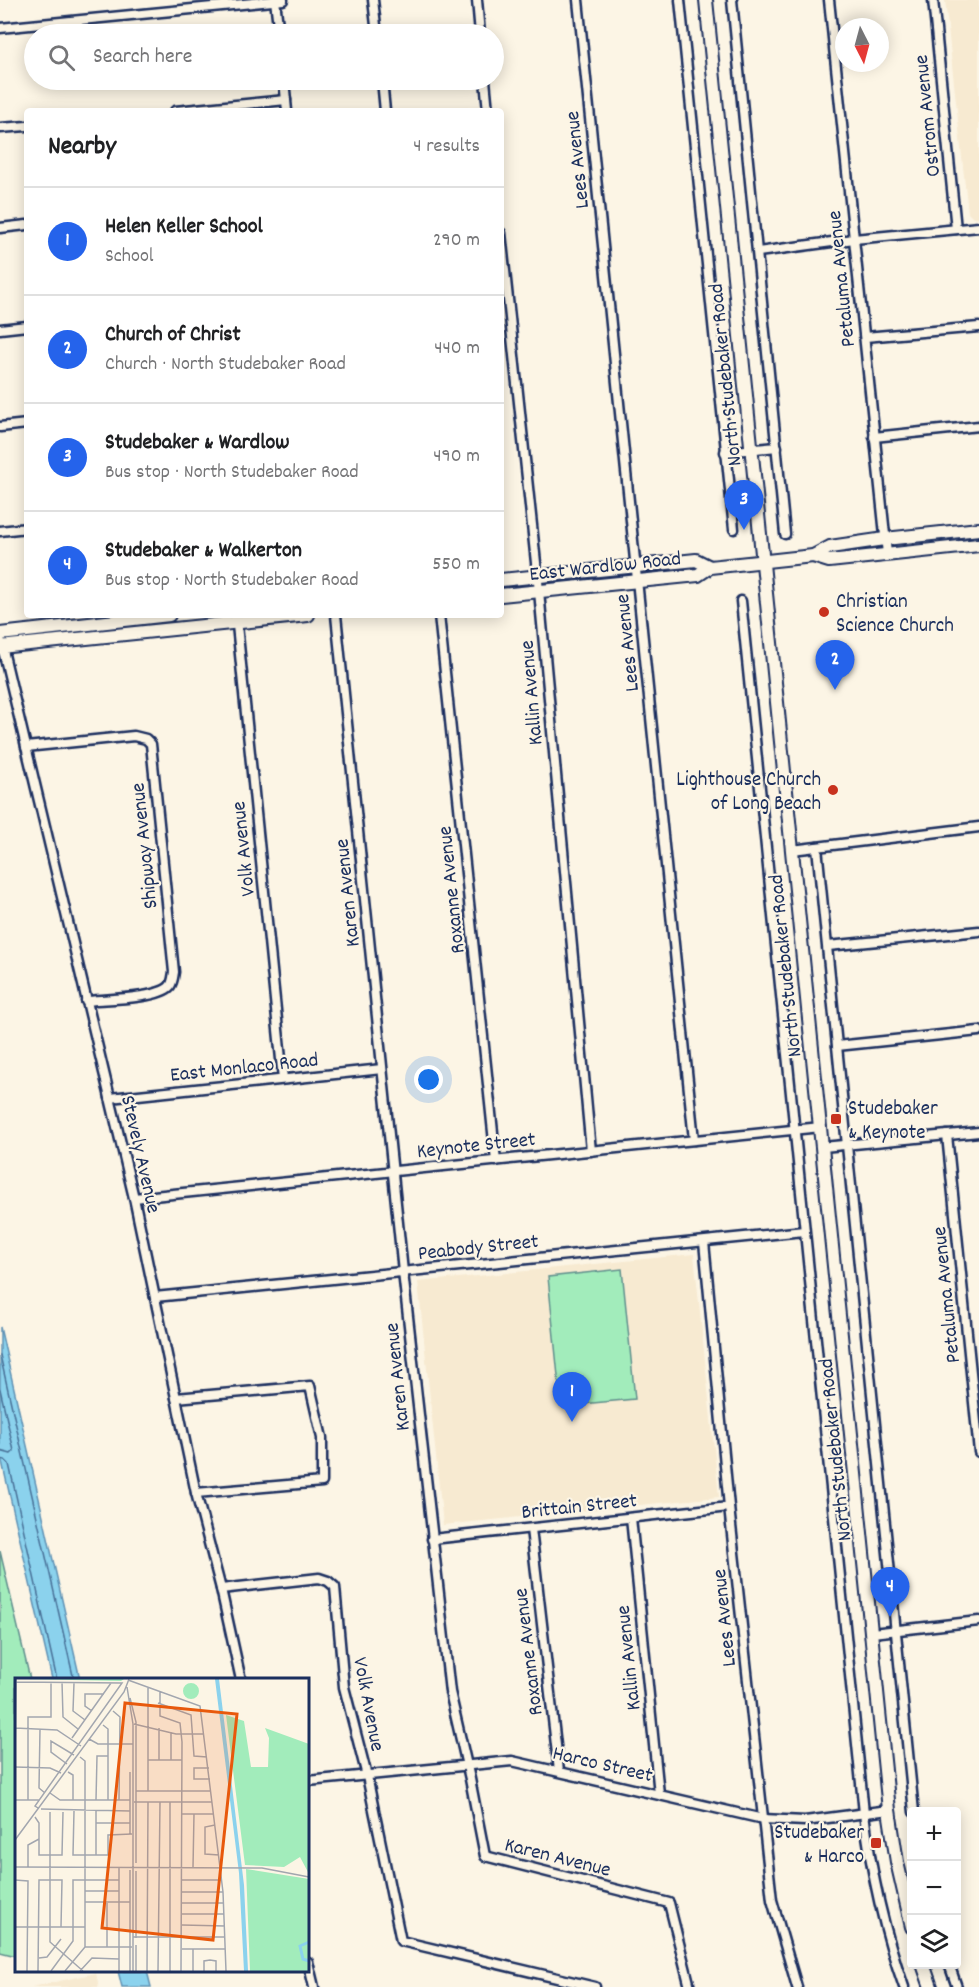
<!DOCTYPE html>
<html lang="en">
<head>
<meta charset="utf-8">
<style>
  :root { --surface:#fff; --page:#f2f2f2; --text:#202124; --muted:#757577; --line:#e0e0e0; --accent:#2563eb }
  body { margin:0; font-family:Dekko,sans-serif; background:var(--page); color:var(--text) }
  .controls { position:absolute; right:18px; bottom:18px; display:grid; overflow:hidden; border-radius:6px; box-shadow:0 3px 15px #0003 }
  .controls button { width:54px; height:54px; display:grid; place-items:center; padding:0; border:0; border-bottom:2px solid var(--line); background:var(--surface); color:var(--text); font:30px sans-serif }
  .compass { position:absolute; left:835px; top:18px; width:54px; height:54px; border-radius:50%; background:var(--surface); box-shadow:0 3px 15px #0003; rotate:174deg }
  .you { position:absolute; left:429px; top:1080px; width:21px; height:21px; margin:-15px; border:4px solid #fff; border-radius:50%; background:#1a73e8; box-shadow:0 0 0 9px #1a73e833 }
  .badge { display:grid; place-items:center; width:39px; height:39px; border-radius:50%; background:var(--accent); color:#fff; font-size:20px; font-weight:700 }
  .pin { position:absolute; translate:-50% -50px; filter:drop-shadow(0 2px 3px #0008) }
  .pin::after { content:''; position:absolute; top:32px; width:21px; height:18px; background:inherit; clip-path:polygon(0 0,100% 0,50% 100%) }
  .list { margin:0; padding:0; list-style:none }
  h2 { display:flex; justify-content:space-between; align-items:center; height:78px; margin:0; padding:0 24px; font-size:26px }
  h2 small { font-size:20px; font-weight:400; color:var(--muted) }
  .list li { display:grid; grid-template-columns:39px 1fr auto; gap:18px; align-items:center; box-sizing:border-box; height:108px; padding:0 24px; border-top:2px solid var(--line) }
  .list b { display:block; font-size:22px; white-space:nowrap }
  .list p { margin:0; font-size:20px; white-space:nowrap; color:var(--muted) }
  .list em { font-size:20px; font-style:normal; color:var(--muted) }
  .icon { flex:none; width:33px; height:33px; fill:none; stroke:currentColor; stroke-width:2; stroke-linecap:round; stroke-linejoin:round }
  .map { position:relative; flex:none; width:979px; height:1987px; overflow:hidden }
  .search { position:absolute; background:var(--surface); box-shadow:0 3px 15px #0003; left:24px; top:24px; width:480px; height:66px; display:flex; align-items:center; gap:15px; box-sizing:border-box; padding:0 21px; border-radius:33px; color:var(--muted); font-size:22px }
  .panel { position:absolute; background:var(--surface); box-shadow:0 3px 15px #0003; left:24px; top:108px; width:480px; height:510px; border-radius:6px }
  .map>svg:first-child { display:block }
</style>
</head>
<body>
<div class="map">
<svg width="979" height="1987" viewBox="0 0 979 1987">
  <rect width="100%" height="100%" fill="#fcf5e5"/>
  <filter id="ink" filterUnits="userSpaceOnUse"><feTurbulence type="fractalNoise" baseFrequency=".0167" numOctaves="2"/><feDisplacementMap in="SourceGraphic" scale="12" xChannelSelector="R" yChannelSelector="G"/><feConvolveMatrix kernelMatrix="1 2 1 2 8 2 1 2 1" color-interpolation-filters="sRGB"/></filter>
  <g filter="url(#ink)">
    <!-- built -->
    <g fill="#f7ead1">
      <polygon points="945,0 979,0 979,217 973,218 968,213"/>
      <polygon points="694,1254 719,1497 443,1525 418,1282"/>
      <polygon points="96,1973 99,1987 32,1987"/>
    </g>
    <!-- green -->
    <g fill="#a2ecbb" stroke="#5e8e8c" stroke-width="1.5">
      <polygon points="622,1269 635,1399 561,1406 548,1277"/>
      <polygon points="0,1551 30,1679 16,1680 16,1956 0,1952"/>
    </g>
    <!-- water -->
    <g fill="#8bd2ed" stroke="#5e91b4" stroke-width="1.5">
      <polygon points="0,1327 80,1679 52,1679 0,1453"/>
      <polygon points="118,1971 147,1971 151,1987 122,1987"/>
    </g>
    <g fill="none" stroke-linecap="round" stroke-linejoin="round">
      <!-- shore -->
      <g stroke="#487097" stroke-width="1.5">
        <polyline points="0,1355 74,1680"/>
        <polyline points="0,1389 14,1451 11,1454 0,1451"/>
        <polyline points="0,1459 5,1460 9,1464 57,1680"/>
      </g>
      <defs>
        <g id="minor">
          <polyline points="275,0 279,34"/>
          <polyline points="373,0 377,34"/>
          <polyline points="477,0 480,34"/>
          <polyline points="578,0 694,1140"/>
          <polyline points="680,0 734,529"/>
          <polyline points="732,0 785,534"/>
          <polyline points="829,0 887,554"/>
          <polyline points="933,0 956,229"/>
          <polyline points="0,28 283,0"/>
          <polyline points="284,80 287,111"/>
          <polyline points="382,80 385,111"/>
          <polyline points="485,80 488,111"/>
          <polyline points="175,111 286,100"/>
          <polyline points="0,128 27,126"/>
          <polyline points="0,228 27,225"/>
          <polyline points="501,233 539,591 591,1151"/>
          <polyline points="758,252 854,239 979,227"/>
          <polyline points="0,329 27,326"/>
          <polyline points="865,337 979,327"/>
          <polyline points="0,427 27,424"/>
          <polyline points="874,437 979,426"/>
          <polyline points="725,452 777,447"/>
          <polyline points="0,531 27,528"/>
          <path d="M741,601L864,1813C871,1872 884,1931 904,1987"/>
          <polyline points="236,615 283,1079"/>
          <polyline points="336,615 403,1272 450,1692 470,1779 485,1856 669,1903 690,1987"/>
          <polyline points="439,615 496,1161"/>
          <polyline points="1,642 134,1198 196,1493 221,1589 241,1680"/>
          <path d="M26,747L134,736L146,739L151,744L174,972C173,977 173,982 170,986C158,999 105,999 86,1001"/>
          <polyline points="817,847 914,1812"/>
          <polyline points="792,850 979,827"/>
          <polyline points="828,946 979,931"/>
          <polyline points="837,1046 979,1031"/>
          <polyline points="110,1098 382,1069"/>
          <polyline points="947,1135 979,1452"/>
          <polyline points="823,1147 979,1132"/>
          <polyline points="134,1198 821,1127"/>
          <polyline points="704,1242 729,1507 772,1900 797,1987"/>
          <polyline points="155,1297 804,1231"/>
          <polyline points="176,1398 310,1386 322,1438 322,1482 196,1493"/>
          <polyline points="631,1518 659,1794"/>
          <polyline points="531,1529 559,1771"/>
          <polyline points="432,1539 729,1507"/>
          <polyline points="221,1589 319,1578 328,1581 335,1587 344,1687 367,1776 401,1941 595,1987"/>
          <polyline points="872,1633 979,1621"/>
          <polyline points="308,1781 512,1761 763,1819 805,1821 889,1810"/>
          <polyline points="308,1962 314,1987"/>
          <polyline points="949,1964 957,1987"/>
        </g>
        <g id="secondary">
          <polyline points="706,0 889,1810 897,1862 912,1927"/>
          <polyline points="813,556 829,561 979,545"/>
          <polyline points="501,580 696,560 710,567"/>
          <polyline points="501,595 698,575 710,567 813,556 830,547 885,539 979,529"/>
          <polyline points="0,634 169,615"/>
          <polyline points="0,647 308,615"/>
          <polyline points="923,1964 931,1987"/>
        </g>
      </defs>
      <!-- minor casing -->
      <use href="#minor" stroke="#1b2f5e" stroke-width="13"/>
      <!-- secondary casing -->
      <use href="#secondary" stroke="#1b2f5e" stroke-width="16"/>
      <!-- minor -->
      <use href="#minor" stroke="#fcf5e5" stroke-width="8"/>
      <!-- secondary -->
      <use href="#secondary" stroke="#fcf5e5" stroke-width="12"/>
    </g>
  </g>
  <!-- markers -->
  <g fill="#c8321e" stroke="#fcf5e5" stroke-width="2">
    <circle cx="824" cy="612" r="6"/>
    <circle cx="833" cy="790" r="6"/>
    <rect x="830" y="1113" width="12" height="12" rx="3"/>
    <rect x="870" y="1837" width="12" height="12" rx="3"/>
  </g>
  <g text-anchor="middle" stroke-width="4.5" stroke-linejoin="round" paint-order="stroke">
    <!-- street labels -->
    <g font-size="21" fill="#1b2f5e" stroke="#fcf5e5">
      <text transform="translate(926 116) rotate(-96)" y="7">Ostrom Avenue</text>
      <text transform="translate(576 160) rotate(-96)" y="7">Lees Avenue</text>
      <text transform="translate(840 279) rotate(-96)" y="7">Petaluma Avenue</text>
      <text transform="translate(724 375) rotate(-96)" y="7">North Studebaker Road</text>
      <text transform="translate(605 565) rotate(-6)" y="7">East Wardlow Road</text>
      <text transform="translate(626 643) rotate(-96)" y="7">Lees Avenue</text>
      <text transform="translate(530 693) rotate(-95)" y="7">Kallin Avenue</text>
      <text transform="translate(143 846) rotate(-96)" y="7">Shipway Avenue</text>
      <text transform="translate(242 849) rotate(-96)" y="7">Volk Avenue</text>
      <text transform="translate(450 890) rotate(-96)" y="7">Roxanne Avenue</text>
      <text transform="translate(346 893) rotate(-96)" y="7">Karen Avenue</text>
      <text transform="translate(784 966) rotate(-96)" y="7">North Studebaker Road</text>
      <text transform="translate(244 1066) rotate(-6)" y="7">East Monlaco Road</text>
      <text transform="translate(476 1144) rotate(-6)" y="7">Keynote Street</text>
      <text transform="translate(142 1154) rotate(77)" y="7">Stevely Avenue</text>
      <text transform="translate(478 1246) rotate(-6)" y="7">Peabody Street</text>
      <text transform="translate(945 1295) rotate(-96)" y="7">Petaluma Avenue</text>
      <text transform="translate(396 1377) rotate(-96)" y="7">Karen Avenue</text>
      <text transform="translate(834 1450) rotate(-96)" y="7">North Studebaker Road</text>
      <text transform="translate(579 1505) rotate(-6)" y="7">Brittain Street</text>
      <text transform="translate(723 1618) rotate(-96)" y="7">Lees Avenue</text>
      <text transform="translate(527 1652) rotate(-97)" y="7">Roxanne Avenue</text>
      <text transform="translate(627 1658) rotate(-96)" y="7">Kallin Avenue</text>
      <text transform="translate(370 1704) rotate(79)" y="7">Volk Avenue</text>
      <text transform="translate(603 1763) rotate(13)" y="7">Harco Street</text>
      <text transform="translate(558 1856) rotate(14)" y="7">Karen Avenue</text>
    </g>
    <!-- poi labels -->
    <g font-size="21" fill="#1b2f5e" stroke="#fcf5e5" text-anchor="start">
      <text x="836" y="607">Christian<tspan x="836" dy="24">Science Church</tspan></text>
      <text x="821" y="785" text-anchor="end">Lighthouse Church<tspan x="821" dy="24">of Long Beach</tspan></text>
      <text x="848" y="1114">Studebaker<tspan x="848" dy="24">&amp; Keynote</tspan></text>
      <text x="864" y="1838" text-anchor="end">Studebaker<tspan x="864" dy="24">&amp; Harco</tspan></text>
    </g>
  </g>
  <!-- overview -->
  <g transform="translate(15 1678)">
    <rect width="294" height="294" fill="#fcf5e5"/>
    <path d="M8,1H109L106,3ZM168 13a8 8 0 1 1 16 0a8 8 0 1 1-16 0ZM211,37L229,43L236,89H253L254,60L250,50L294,66V196L285,179L269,189L230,187ZM231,191L294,201V293H235Z" fill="#a2ecbb"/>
    <path d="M200,1H204L229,207L233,293H229L224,195Z" fill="#8bd2ed"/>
    <path fill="none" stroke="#8bd2ed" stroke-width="3" d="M294,264L285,268L288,281L294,283"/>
    <path fill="none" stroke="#a2a6af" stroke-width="1.5" d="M113,2L185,28L208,214L211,293M1,4L107,5L20,128L23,130M47,4L48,39L63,51M59,5L58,33L70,42M112,9L118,46V293M145,14V38L165,45L167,64L166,293M115,20L121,44V185M143,25L176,37L179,78L192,79M77,33L70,28V16H89M98,33L105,39L104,122M119,46L161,56H189M88,47L93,51V122M0,50L42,52L66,68M25,51L24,110L30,115M156,54V82M57,60L96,5M74,61L83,66H118M133,82H167M144,82V50M0,83L1,1M52,86L36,74V63L59,77M0,89L35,90L46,95M194,90H179V101H195M53,94L58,97V122M121,113H195M133,113V10M35,115L45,122H115M0,122H25M13,122V39H36V4M81,122L82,78H93M119,124H197M26,131L115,133M59,133L58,177H93V157L117,156M81,133V177M35,134V264L68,293M167,136H199M20,139L24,145V177H47L48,134M81,145H115M200,147L190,149V176L204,177M115,156V94M0,162L109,14L114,1M0,189L247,190L294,199M178,189L179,136M13,190V167L24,161M0,202L13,203L12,293M167,202H207M70,213H104M167,214H208M70,224H115M167,225H209M167,236H209M167,247L210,248M0,249H70M118,259H210M121,260V193M121,267V293M70,269H117M92,269V225M167,271H210M24,280L32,279L46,261M23,293L24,202H47L46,249M36,293L58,263V202H104M50,293L70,269V83L65,79M65,293L77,280L104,281M104,293V189M115,293V192M132,293L133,124M143,293L145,124M155,293V124M178,293V271M189,293V283L195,282L201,283V293"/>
    <path fill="#e8590c" fill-opacity="0.15" stroke="#e8590c" stroke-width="3" d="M110,25L222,36L198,262L87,250Z"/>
    <rect width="294" height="294" fill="none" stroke="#1b2f5e" stroke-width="3"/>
  </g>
</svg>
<div class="controls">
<button>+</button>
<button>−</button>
<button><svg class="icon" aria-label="layers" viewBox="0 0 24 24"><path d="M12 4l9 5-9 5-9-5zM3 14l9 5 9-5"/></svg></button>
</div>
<svg class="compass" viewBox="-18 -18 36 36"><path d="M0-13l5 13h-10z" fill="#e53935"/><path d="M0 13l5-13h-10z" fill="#757577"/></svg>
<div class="you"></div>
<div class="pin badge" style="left:572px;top:1422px">1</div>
<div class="pin badge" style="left:835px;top:690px">2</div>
<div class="pin badge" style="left:744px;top:530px">3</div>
<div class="pin badge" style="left:890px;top:1617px">4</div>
<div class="search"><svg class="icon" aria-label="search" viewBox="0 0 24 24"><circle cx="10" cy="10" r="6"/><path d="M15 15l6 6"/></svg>Search here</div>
<section class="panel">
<h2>Nearby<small>4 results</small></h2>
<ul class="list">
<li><span class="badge">1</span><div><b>Helen Keller School</b><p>School</p></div><em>290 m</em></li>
<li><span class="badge">2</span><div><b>Church of Christ</b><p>Church · North Studebaker Road</p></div><em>440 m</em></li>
<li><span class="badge">3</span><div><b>Studebaker &amp; Wardlow</b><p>Bus stop · North Studebaker Road</p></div><em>490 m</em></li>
<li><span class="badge">4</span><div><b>Studebaker &amp; Walkerton</b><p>Bus stop · North Studebaker Road</p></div><em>550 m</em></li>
</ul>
</section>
</div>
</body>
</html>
